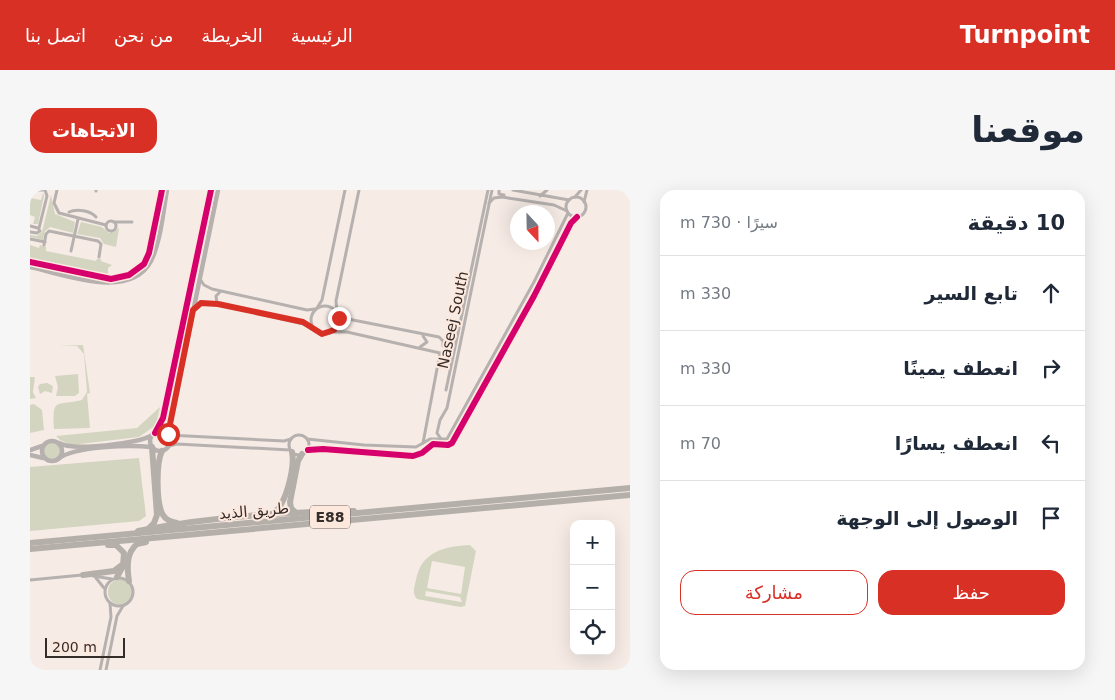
<!DOCTYPE html>
<html lang="ar">
<head>
<meta charset="utf-8">
<style>
  :root { --surface:#fff; --page:#f6f6f7; --text:#1f2937; --muted:#747a83; --line:#e0e1e3; --accent:#d93025 }
  body { margin:0; font-family:"DejaVu Sans","Noto Sans Arabic",sans-serif; background:var(--page); color:var(--text); direction:rtl }
  .controls { position:absolute; right:15px; bottom:15px; display:grid; overflow:hidden; border-radius:10px; box-shadow:0 5px 20px #0002 }
  .controls button { width:45px; height:45px; display:grid; place-items:center; padding:0; border:0; border-bottom:1px solid var(--line); background:var(--surface); color:var(--text); font:25px sans-serif }
  .compass { position:absolute; left:480px; top:15px; width:45px; height:45px; border-radius:50%; background:var(--surface); box-shadow:0 5px 20px #0002; rotate:158deg }
  .scale { position:absolute; left:15px; bottom:12px; width:80px; box-sizing:border-box; padding-left:5px; border:2px solid #352d2a; border-top:0; font-size:14px; line-height:18px; white-space:nowrap; color:#352d2a; -webkit-text-stroke:4px #fde8de; paint-order:stroke }
  .stop { position:absolute; width:15px; height:15px; margin:-11px; border:4px solid #d93025; border-radius:50%; background:#fff }
  .stop.end { background:#d93025; border-color:#fff; box-shadow:0 1px 5px #0008 }
  .list { margin:0; padding:0; list-style:none }
  h2 { display:flex; justify-content:space-between; align-items:center; height:65px; margin:0; padding:0 20px; font-size:21px }
  h2 small { font-size:16px; font-weight:400; color:var(--muted) }
  .list li { display:grid; grid-template-columns:32px 1fr auto; gap:15px; align-items:center; box-sizing:border-box; height:75px; padding:0 20px; border-top:1px solid var(--line) }
  .list b { display:block; font-size:19px; white-space:nowrap }
  .list em { font-size:16px; font-style:normal; color:var(--muted) }
  .actions { display:flex; gap:10px; padding:15px 20px }
  .actions a { flex:1; padding:11px 0; border:1px solid var(--accent); border-radius:15px; text-align:center; font-size:18px; color:var(--accent) }
  .actions .main { background:var(--accent); color:#fff }
  .icon { flex:none; width:28px; height:28px; fill:none; stroke:currentColor; stroke-width:2; stroke-linecap:round; stroke-linejoin:round }
  .map { position:relative; flex:none; width:600px; height:480px; overflow:hidden; direction:ltr; border-radius:15px }
  header { display:flex; align-items:center; gap:30px; box-sizing:border-box; height:70px; padding:0 25px; background:var(--accent); color:#fff }
  header strong { font-size:24px }
  nav { display:flex; gap:28px; margin-inline-start:auto; font-size:18px }
  .intro { display:flex; align-items:center; justify-content:space-between; box-sizing:border-box; height:120px; padding:0 30px }
  h1 { margin:0; font-size:35px }
  .button { padding:12px 22px; border-radius:15px; background:var(--accent); color:#fff; font-size:18px; font-weight:700 }
  main { display:flex; gap:30px; padding:0 30px }
  aside { flex:1; background:var(--surface); border-radius:15px; box-shadow:0 5px 20px #0002 }
  .map>svg:first-child { display:block }
</style>
</head>
<body>
<header>
<strong>Turnpoint</strong>
<nav><a>الرئيسية</a><a>الخريطة</a><a>من نحن</a><a>اتصل بنا</a></nav>
</header>
<div class="intro"><h1>موقعنا</h1><a class="button">الاتجاهات</a></div>
<main>
<aside>
<h2>10 دقيقة<small>سيرًا · 730 m</small></h2>
<ul class="list">
<li><svg class="icon" aria-label="ahead" viewBox="0 0 24 24"><path d="M12 20V5M6 11l6-6 6 6"/></svg><div><b>تابع السير</b></div><em>330 m</em></li>
<li><svg class="icon" aria-label="right" viewBox="0 0 24 24"><path d="M7 20v-9h11M14 6l5 5-5 5"/></svg><div><b>انعطف يمينًا</b></div><em>330 m</em></li>
<li><svg class="icon" aria-label="left" viewBox="0 0 24 24"><path d="M17 20v-9H6M10 6l-5 5 5 5"/></svg><div><b>انعطف يسارًا</b></div><em>70 m</em></li>
<li><svg class="icon" aria-label="arrive" viewBox="0 0 24 24"><path d="M6 21V4h12l-3 4 3 4H6"/></svg><div><b>الوصول إلى الوجهة</b></div></li>
</ul>
<div class="actions"><a class="main">حفظ</a><a>مشاركة</a></div>
</aside>
<div class="map">
<svg width="600" height="480" viewBox="0 0 600 480">
  <rect width="100%" height="100%" fill="#f6ebe5"/>
  <!-- green -->
  <g fill="#d3d5c0" fill-rule="evenodd">
    <polygon points="13,3 14,6 8,34 3,34 5,27 0,25 0,8 11,10"/>
    <polygon points="21,5 25,24 45,32 43,43 20,37 15,41 13,50 0,47 0,45 7,46 12,42"/>
    <polygon points="51,32 72,37 79,43 89,38 86,57 74,54 70,48 47,44"/>
    <polygon points="0,55 9,58 10,55 16,57 16,61 66,71 67,69 71,69 71,71 82,75 78,78 78,85 0,69"/>
    <path d="M53,155L60,203L57,204L60,238L24,239C22,207 26,216 52,210L57,202L54,164L47,156H29Z"/>
    <polygon points="48,184 49,203 45,206 26,206 28,197 25,186"/>
    <polygon points="0,187 5,187 3,202 6,208 0,209"/>
    <polygon points="17,193 23,196 22,203 15,201 10,204 8,197 10,194"/>
    <polygon points="4,214 12,220 14,240 0,243 0,215"/>
    <polygon points="130,217 126,235 109,247 41,255 30,250 26,246 107,238"/>
    <circle cx="21" cy="261" r="9"/>
    <polygon points="109,268 116,326 109,331 0,341 0,277"/>
    <path d="M440,355L446,361L435,416L430,417L387,409C382,403 384,398 386,390C391,362 414,356 440,355ZM402,371L435,377L431,404L397,398ZM396,401L430,407L432,412L395,406Z"/>
    <circle cx="91" cy="402" r="13"/>
  </g>
  <g fill="none" stroke-linecap="round" stroke-linejoin="round">
    <!-- street -->
    <g stroke="#b6b1af" stroke-width="3">
      <polyline points="9,0 13,0"/>
      <polyline points="27,0 24,13 29,23 76,35"/>
      <polyline points="469,0 469,4 474,5"/>
      <polyline points="483,0 539,10"/>
      <polyline points="66,1 66,0"/>
      <polyline points="510,6 517,0"/>
      <polyline points="545,7 551,0"/>
      <circle cx="546" cy="17" r="10"/>
      <polyline points="554,12 557,0"/>
      <polyline points="459,13 464,8 472,7 524,15 537,21"/>
      <path d="M39,22C47,18 61,21 66,27"/>
      <circle cx="81" cy="36" r="5"/>
      <polyline points="84,32 102,32"/>
      <polyline points="0,36 8,38 10,41 7,43 0,42"/>
      <polyline points="9,38 17,6 15,0"/>
      <polyline points="0,49 15,52"/>
      <polyline points="14,55 16,44 19,41 68,51 71,54 69,67"/>
      <polyline points="41,61 48,29"/>
      <polyline points="170,89 174,95 182,99 277,120 285,119"/>
      <polyline points="187,113 186,106 190,102"/>
      <circle cx="295" cy="130" r="14"/>
      <polyline points="165,118 174,113 188,114 282,136"/>
      <polyline points="287,118 292,110 315,0"/>
      <polyline points="307,122 306,111 329,0"/>
      <polyline points="308,125 318,129 409,147 413,151 413,156"/>
      <polyline points="302,142 317,142 410,163 393,253"/>
      <polyline points="390,157 397,152 393,146"/>
      <polyline points="416,200 458,0"/>
      <polyline points="138,245 254,251 261,249"/>
      <circle cx="269" cy="255" r="10"/>
      <polyline points="277,249 334,255 386,257 400,249 417,249 504,92 538,23"/>
      <polyline points="411,249 407,243 410,230 417,218 462,0"/>
      <polyline points="139,256 147,254 260,260"/>
      <polyline points="278,260 293,259 383,266 392,263 403,254 418,255 422,253 504,106 541,33 547,27"/>
      <polyline points="63,386 82,389"/>
      <circle cx="89" cy="402" r="14"/>
      <polyline points="66,388 74,398"/>
      <polyline points="0,390 52,385"/>
      <polyline points="70,480 81,427 80,413"/>
      <polyline points="76,480 87,426 93,416"/>
    </g>
    <!-- secondary -->
    <g stroke="#b6b0ae" stroke-width="4.5">
      <polyline points="0,72 81,89 99,85 114,74 119,63 132,0"/>
      <path d="M0,77C34,84 100,111 121,71C131,51 133,22 137,0"/>
      <circle cx="130" cy="251" r="10"/>
      <polyline points="125,243 133,228 181,0"/>
      <polyline points="138,244 188,0"/>
      <circle cx="22" cy="261" r="10"/>
      <path d="M29,253C42,261 109,254 122,245"/>
      <polyline points="0,260 12,256"/>
      <polyline points="0,265 13,268"/>
      <path d="M28,269C44,256 100,255 121,257"/>
    </g>
    <!-- highway -->
    <g stroke="#b5afaa" stroke-width="6">
      <path d="M132,261C126,273 126,314 133,325C136,330 141,332 147,333"/>
      <polyline points="266,323 261,318 260,312 268,271 272,264"/>
      <path d="M242,324C256,317 265,277 262,262"/>
      <polyline points="119,338 124,333 127,325 122,257"/>
      <path d="M108,341C179,327 252,322 324,321"/>
      <polyline points="0,353 600,298"/>
      <polyline points="78,355 86,355 94,363 93,376 87,387"/>
      <polyline points="0,359 600,305"/>
      <polyline points="53,385 84,381 92,375"/>
      <path d="M99,391C97,378 96,363 107,354L116,352"/>
    </g>
    <defs>
      <g id="cycleway">
        <polyline points="0,72 81,89 99,85 114,74 119,63 132,0"/>
        <polyline points="125,243 133,228 181,0"/>
        <polyline points="278,260 293,259 383,266 392,263 403,254 418,255 422,253 504,106 541,33 547,27"/>
      </g>
    </defs>
    <!-- cycleway casing -->
    <use href="#cycleway" stroke="#fde8de" stroke-width="9"/>
    <!-- cycleway -->
    <use href="#cycleway" stroke="#d6006c" stroke-width="6"/>
  </g>
  <g fill="none" stroke-linecap="round" stroke-linejoin="round">
    <!-- route -->
    <polyline stroke="#d93025" stroke-width="6" points="138,244 163,120 171,113 188,114 273,132 292,144 304,140 309,128"/>
  </g>
  <g text-anchor="middle" stroke-width="4" stroke-linejoin="round" paint-order="stroke">
    <!-- shield labels -->
    <rect fill="#fde8de" stroke="#716560" stroke-width="1" x="280" y="315.5" width="40" height="23" rx="4"/>
    <g font-size="14" font-weight="bold" fill="#352d2a">
      <text x="300" y="332">E88</text>
    </g>
    <!-- street labels -->
    <g font-size="15" fill="#352d2a" stroke="#fde8de">
      <text transform="translate(423 130) rotate(-78)" y="5">Naseej South</text>
      <text transform="translate(224 321) rotate(-5)" y="5">طريق الذيد</text>
    </g>
  </g>
</svg>
<div class="controls">
<button>+</button>
<button>−</button>
<button><svg class="icon" aria-label="locate" viewBox="0 0 24 24"><circle cx="12" cy="12" r="6"/><path d="M12 2v4M12 18v4M2 12h4M18 12h4"/></svg></button>
</div>
<svg class="compass" viewBox="-18 -18 36 36"><path d="M0-13l5 13h-10z" fill="#e53935"/><path d="M0 13l5-13h-10z" fill="#747a83"/></svg>
<div class="scale">200 m</div>
<div class="stop" style="left:138px;top:244px"></div>
<div class="stop end" style="left:309px;top:128px"></div>
</div>
</main>
</body>
</html>
